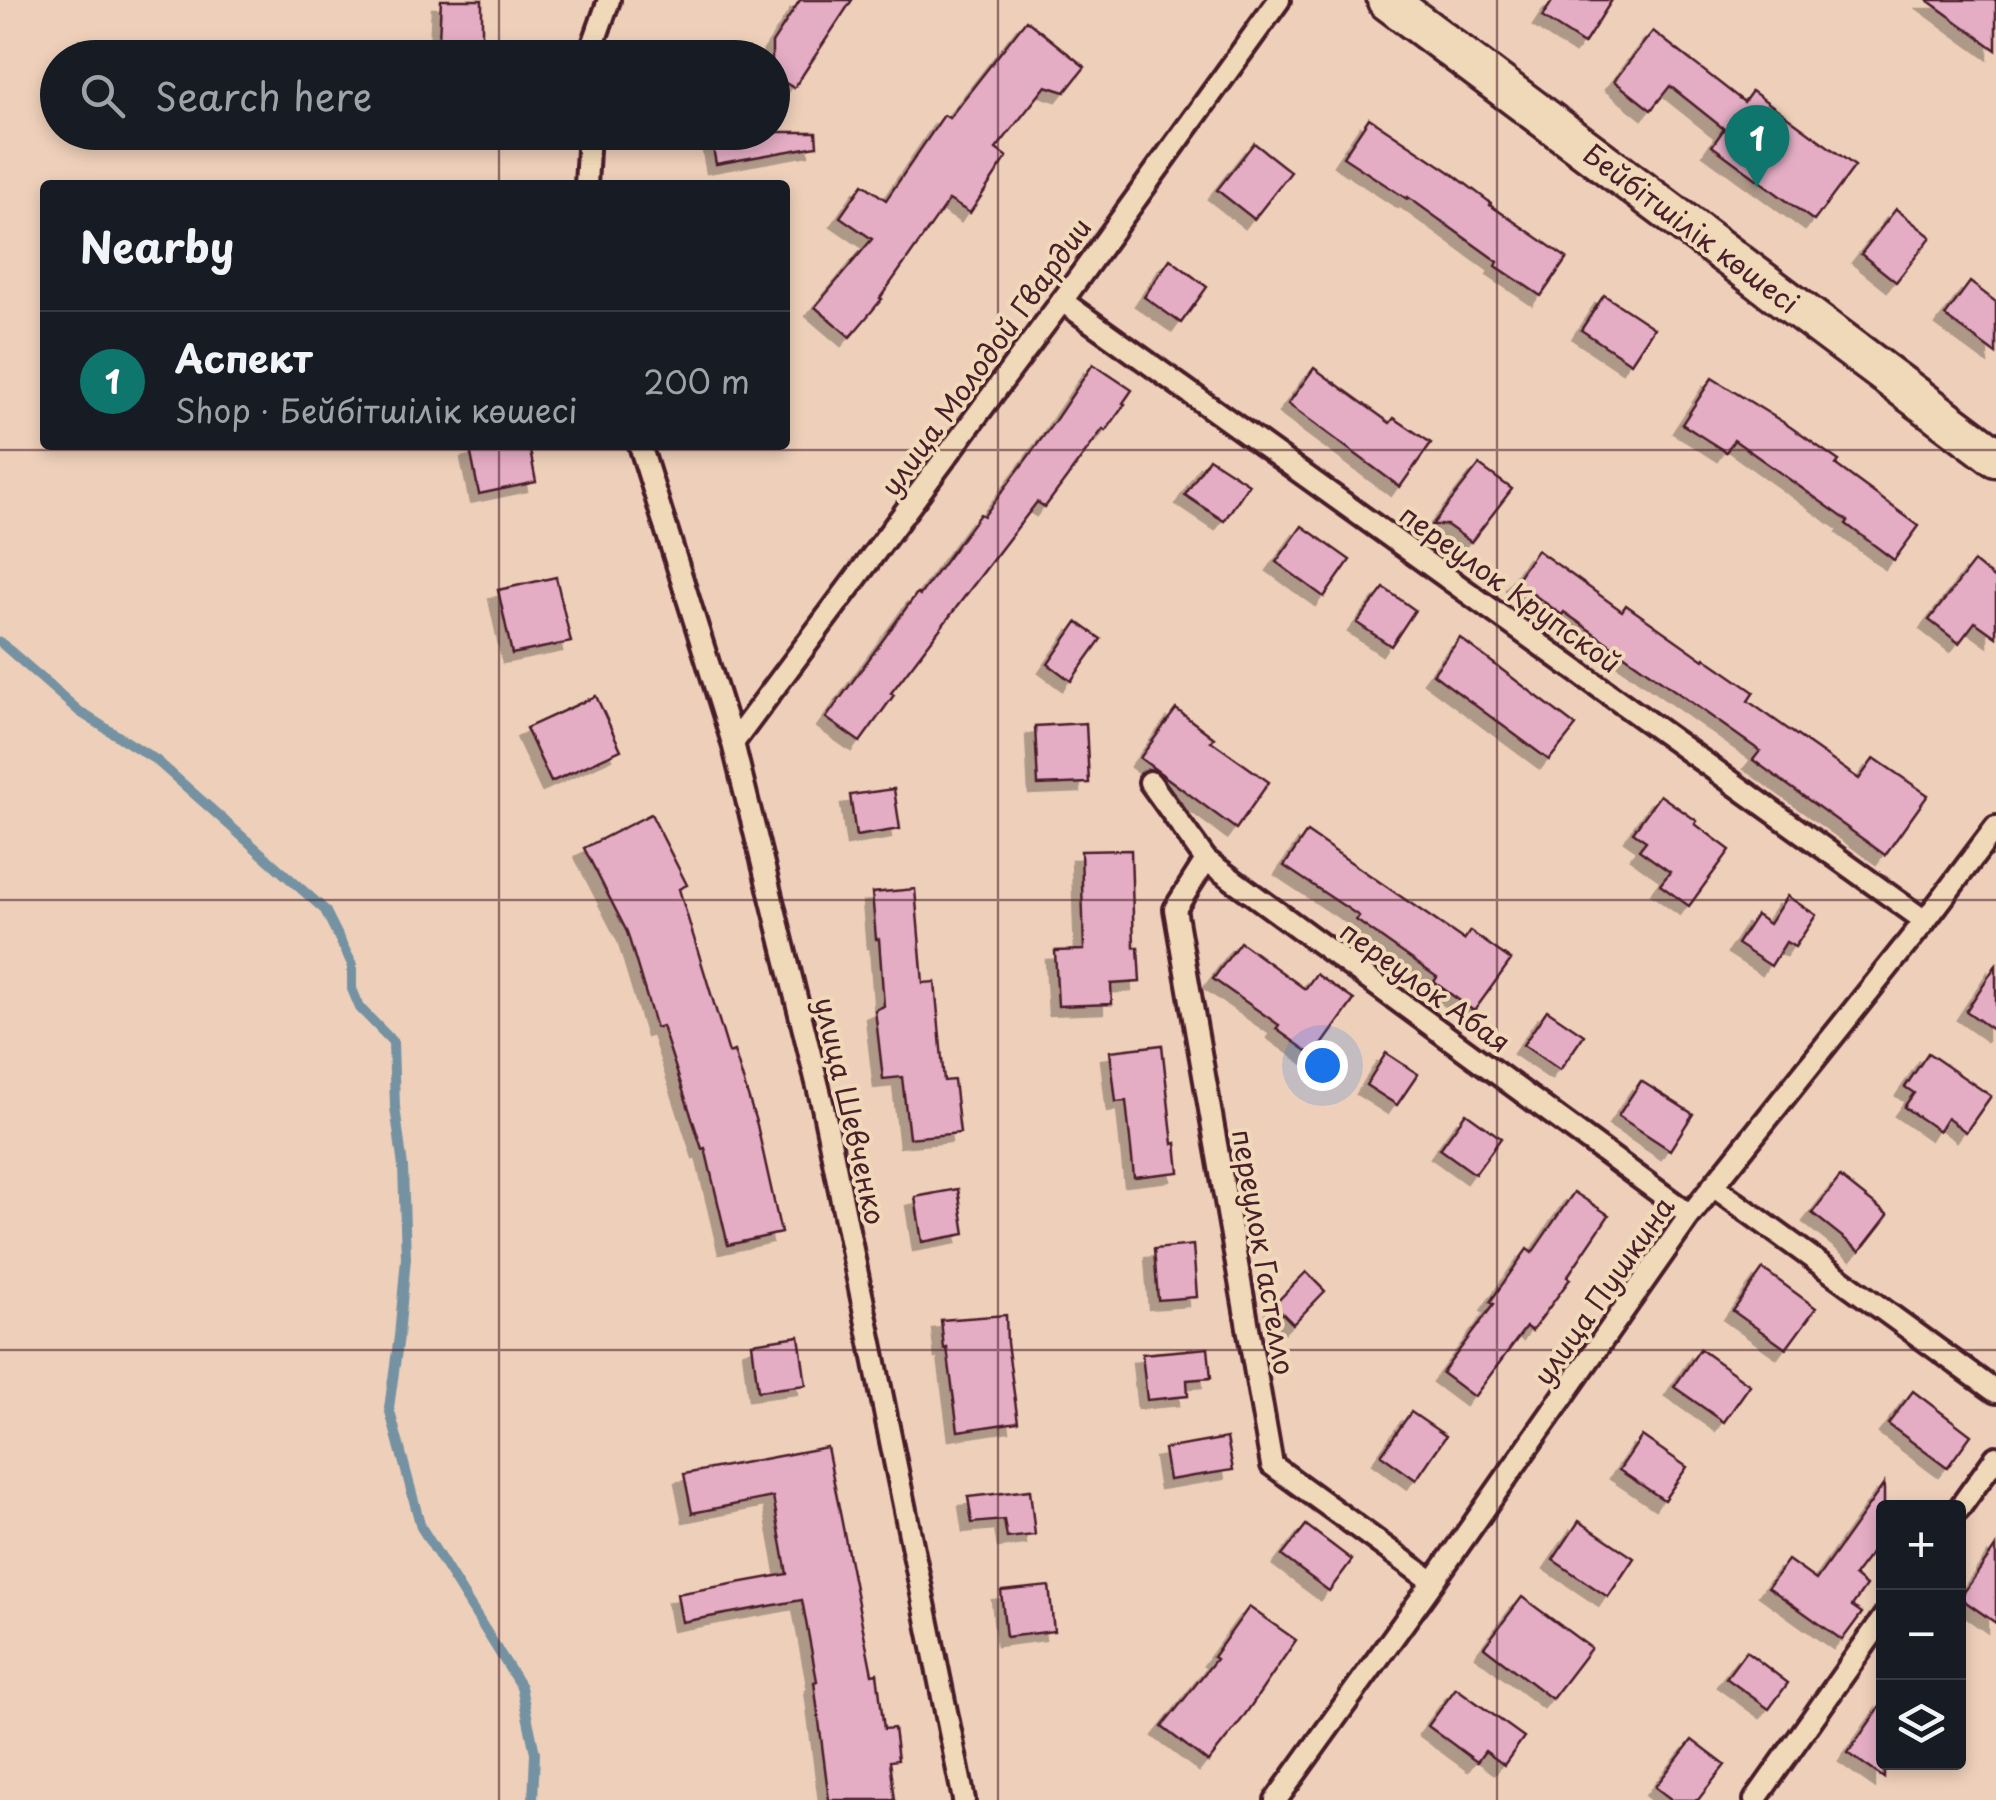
<!DOCTYPE html>
<html lang="en">
<head>
<meta charset="utf-8">
<style>
  :root { --surface:#171b24; --page:#242831; --text:#f1f3f6; --muted:#9ea1a6; --line:#363941; --accent:#0f766e }
  body { margin:0; font-family:"Playpen Sans",sans-serif; background:var(--page); color:var(--text) }
  .controls { position:absolute; right:30px; bottom:30px; display:grid; overflow:hidden; border-radius:10px; box-shadow:0 5px 15px #0003 }
  .controls button { width:90px; height:90px; display:grid; place-items:center; padding:0; border:0; border-bottom:2px solid var(--line); background:var(--surface); color:var(--text); font:50px sans-serif }
  .you { position:absolute; left:1322px; top:1065px; width:35px; height:35px; margin:-25px; border:8px solid #fff; border-radius:50%; background:#1a73e8; box-shadow:0 0 0 15px #1a73e833 }
  .badge { display:grid; place-items:center; width:65px; height:65px; border-radius:50%; background:var(--accent); color:#fff; font-size:32px; font-weight:700 }
  .pin { position:absolute; translate:-50% -82px; filter:drop-shadow(0 2px 5px #0008) }
  .pin::after { content:''; position:absolute; top:52px; width:35px; height:30px; background:inherit; clip-path:polygon(0 0,100% 0,50% 100%) }
  .list { margin:0; padding:0; list-style:none }
  h2 { display:flex; justify-content:space-between; align-items:center; height:130px; margin:0; padding:0 40px; font-size:42px }
  h2 small { font-size:32px; font-weight:400; color:var(--muted) }
  .list li { display:grid; grid-template-columns:65px 1fr auto; gap:30px; align-items:center; box-sizing:border-box; height:140px; padding:0 40px; border-top:2px solid var(--line) }
  .list b { display:block; font-size:38px; white-space:nowrap }
  .list p { margin:0; font-size:32px; white-space:nowrap; color:var(--muted) }
  .list em { font-size:32px; font-style:normal; color:var(--muted) }
  .icon { flex:none; width:55px; height:55px; fill:none; stroke:currentColor; stroke-width:2; stroke-linecap:round; stroke-linejoin:round }
  .map { position:relative; flex:none; width:1996px; height:1800px; overflow:hidden }
  .search { position:absolute; background:var(--surface); box-shadow:0 5px 15px #0003; left:40px; top:40px; width:750px; height:110px; display:flex; align-items:center; gap:25px; box-sizing:border-box; padding:0 35px; border-radius:55px; color:var(--muted); font-size:38px }
  .panel { position:absolute; background:var(--surface); box-shadow:0 5px 15px #0003; left:40px; top:180px; width:750px; height:270px; border-radius:10px }
  .map>svg:first-child { display:block }
</style>
</head>
<body>
<div class="map">
<svg width="1996" height="1800" viewBox="0 0 1996 1800">
  <defs>
    <filter id="shadow"><feDropShadow dx="-9" dy="9" stdDeviation="0" flood-color="#0004"/></filter>
  </defs>
  <rect width="100%" height="100%" fill="#eed0ba"/>
  <filter id="ink" filterUnits="userSpaceOnUse"><feTurbulence type="fractalNoise" baseFrequency=".01" numOctaves="2"/><feDisplacementMap in="SourceGraphic" scale="20" xChannelSelector="R" yChannelSelector="G"/><feConvolveMatrix kernelMatrix="1 2 1 2 8 2 1 2 1" color-interpolation-filters="sRGB"/></filter>
  <g filter="url(#ink)">
    <g fill="none" stroke-linecap="round" stroke-linejoin="round">
      <!-- stream -->
      <polyline stroke="#7592a2" stroke-width="10" points="0,642 80,712 156,760 325,910 352,964 352,989 360,1008 393,1042 395,1107 403,1167 406,1258 399,1336 389,1408 421,1527 521,1687 535,1753 533,1800"/>
    </g>
    <!-- building -->
    <g fill="#e4adc4" stroke="#4a1f2b" stroke-width="2.5" filter="url(#shadow)">
      <polygon points="441,0 482,0 482,58 438,58"/>
      <polygon points="800,0 852,0 794,88 772,75 772,43"/>
      <polygon points="1553,0 1612,0 1584,44 1542,17"/>
      <polygon points="1927,0 1996,0 1996,50"/>
      <polygon points="1026,20 1085,67 1065,92 1046,86 996,149 1007,157 970,213 949,200 880,298 882,299 850,337 815,307 872,239 840,217 863,184 886,200 944,115 949,118"/>
      <polygon points="1653,31 1744,102 1752,91 1855,166 1814,221 1712,146 1724,129 1670,86 1651,110 1614,81"/>
      <polygon points="1369,118 1450,172 1491,203 1490,205 1567,258 1541,296 1496,266 1498,262 1408,197 1407,199 1343,157"/>
      <polygon points="710,132 816,132 817,146 716,164"/>
      <polygon points="1254,143 1291,172 1254,219 1217,190"/>
      <polygon points="1896,209 1931,237 1896,282 1861,254"/>
      <polygon points="1170,259 1207,287 1181,323 1144,297"/>
      <polygon points="1970,282 1996,302 1996,354 1945,316"/>
      <polygon points="1604,295 1654,328 1631,363 1581,330"/>
      <polygon points="1093,364 1132,390 1123,403 1125,404 1106,431 1103,429 1045,507 1037,502 891,693 894,695 860,742 826,718 917,593 920,595 980,514 984,516 1054,422"/>
      <polygon points="1314,368 1390,423 1394,418 1431,443 1400,487 1288,404"/>
      <polygon points="1712,378 1786,424 1839,461 1836,465 1919,526 1894,560 1846,524 1848,521 1734,440 1726,452 1682,424"/>
      <polygon points="489,445 529,445 536,482 479,494 470,449"/>
      <polygon points="1209,458 1249,484 1224,521 1185,495"/>
      <polygon points="1479,465 1512,489 1471,542 1447,525 1432,525"/>
      <polygon points="1302,526 1350,560 1324,597 1276,562"/>
      <polygon points="1537,550 1622,611 1626,605 1704,660 1705,658 1754,692 1748,701 1859,779 1874,758 1928,795 1885,855 1753,760 1760,751 1564,612 1562,615 1515,581"/>
      <polygon points="1974,562 1996,580 1996,637 1975,622 1959,643 1929,620"/>
      <polygon points="556,577 571,642 512,654 498,590"/>
      <polygon points="1384,588 1415,610 1391,646 1357,623"/>
      <polygon points="1077,622 1101,639 1071,681 1048,664"/>
      <polygon points="1460,638 1576,726 1549,760 1433,674"/>
      <polygon points="596,696 621,750 551,782 526,728"/>
      <polygon points="1176,709 1214,738 1211,741 1269,782 1236,829 1140,758"/>
      <polygon points="1086,723 1089,783 1038,785 1035,726"/>
      <polygon points="894,789 900,829 856,836 850,795"/>
      <polygon points="1660,795 1697,821 1695,824 1730,850 1689,906 1660,885 1670,872 1639,850 1646,841 1633,832"/>
      <polygon points="651,814 687,885 679,889 729,1053 734,1051 757,1125 781,1233 728,1245 705,1148 702,1149 662,1026 656,1028 627,932 584,848"/>
      <polygon points="1307,832 1464,940 1470,931 1511,960 1474,1011 1434,982 1437,977 1356,920 1359,916 1284,866"/>
      <polygon points="1131,850 1134,947 1138,947 1140,982 1111,984 1112,1004 1058,1006 1055,951 1084,950 1081,851"/>
      <polygon points="915,889 923,983 935,982 944,1081 954,1080 960,1133 909,1138 902,1077 883,1079 875,1010 884,1006 879,939 876,939 872,893"/>
      <polygon points="1787,896 1816,915 1795,947 1786,942 1771,966 1737,944 1756,915 1769,924"/>
      <polygon points="1240,942 1305,989 1316,974 1354,1000 1314,1056 1276,1029 1279,1025 1213,979"/>
      <polygon points="1996,965 1996,1032 1966,1011"/>
      <polygon points="1547,1010 1584,1035 1560,1070 1523,1045"/>
      <polygon points="1162,1045 1173,1144 1176,1143 1179,1172 1134,1177 1126,1101 1116,1102 1110,1051"/>
      <polygon points="1386,1053 1418,1074 1397,1105 1366,1085"/>
      <polygon points="1928,1053 1991,1096 1966,1132 1947,1118 1939,1131 1904,1107 1914,1093 1905,1087"/>
      <polygon points="1641,1081 1693,1114 1670,1150 1618,1116"/>
      <polygon points="1466,1113 1501,1138 1475,1174 1440,1149"/>
      <polygon points="1840,1177 1888,1215 1860,1251 1812,1213"/>
      <polygon points="958,1189 965,1234 922,1242 915,1197"/>
      <polygon points="1574,1192 1609,1215 1567,1277 1570,1279 1532,1331 1526,1327 1474,1397 1442,1373 1494,1304 1490,1302 1527,1249 1532,1253"/>
      <polygon points="1193,1245 1197,1297 1158,1300 1154,1249"/>
      <polygon points="1763,1269 1816,1308 1786,1349 1733,1311"/>
      <polygon points="1306,1272 1325,1291 1293,1324 1274,1305"/>
      <polygon points="1006,1315 1007,1343 1018,1422 958,1431 947,1348 944,1349 941,1320"/>
      <polygon points="799,1336 806,1385 758,1391 752,1343"/>
      <polygon points="1208,1348 1211,1378 1187,1380 1188,1396 1147,1400 1142,1354"/>
      <polygon points="1700,1349 1750,1385 1724,1422 1674,1387"/>
      <polygon points="1913,1391 1971,1435 1947,1468 1888,1424"/>
      <polygon points="1411,1412 1446,1436 1416,1480 1381,1455"/>
      <polygon points="1642,1436 1687,1467 1664,1500 1619,1470"/>
      <polygon points="1227,1438 1233,1470 1169,1480 1164,1449"/>
      <polygon points="827,1447 872,1674 877,1673 884,1729 894,1728 898,1760 890,1761 895,1800 829,1800 814,1682 817,1681 802,1600 682,1622 677,1594 787,1574 773,1497 692,1513 684,1474"/>
      <polygon points="1884,1484 1884,1536 1854,1576 1866,1586 1852,1606 1862,1613 1842,1640 1768,1587 1788,1560 1816,1580"/>
      <polygon points="1030,1490 1035,1535 1007,1538 1004,1520 972,1523 968,1497"/>
      <polygon points="1579,1521 1634,1558 1608,1597 1553,1560"/>
      <polygon points="1306,1525 1352,1560 1329,1591 1282,1556"/>
      <polygon points="1996,1546 1996,1623 1960,1598"/>
      <polygon points="1049,1586 1054,1631 1006,1637 1001,1591"/>
      <polygon points="1522,1597 1591,1648 1552,1699 1484,1647"/>
      <polygon points="1249,1607 1296,1640 1242,1719 1208,1762 1162,1727 1216,1659 1213,1657"/>
      <polygon points="1746,1651 1788,1683 1769,1709 1726,1678"/>
      <polygon points="1456,1688 1524,1737 1504,1765 1485,1751 1477,1762 1428,1726"/>
      <polygon points="1884,1701 1884,1778 1848,1753"/>
      <polygon points="1692,1740 1725,1765 1698,1800 1672,1800 1655,1787"/>
    </g>
    <g fill="none" stroke-linecap="round" stroke-linejoin="round">
      <defs>
        <g id="service">
          <polyline points="593,58 593,45 609,0"/>
          <polyline points="586,185 589,132"/>
          <polyline points="1062,301 1925,921"/>
          <polyline points="640,445 733,743 823,1107 964,1800"/>
          <polyline points="733,743 1062,301 1279,0"/>
          <polyline points="1150,782 1206,860 1690,1215"/>
          <polyline points="1206,860 1175,909 1272,1465 1433,1582"/>
          <polyline points="1713,1186 1996,1392"/>
          <polyline points="1958,1510 1996,1457"/>
          <polyline points="1276,1800 1433,1582 1690,1215 1925,921 1996,827"/>
          <polyline points="1755,1800 1884,1617"/>
        </g>
        <polyline id="minor" points="1387,0 1996,457"/>
      </defs>
      <!-- service casing -->
      <use href="#service" stroke="#4a1f2b" stroke-width="28"/>
      <!-- minor casing -->
      <use href="#minor" stroke="#4a1f2b" stroke-width="45"/>
      <!-- service -->
      <use href="#service" stroke="#f0d9b8" stroke-width="20"/>
      <!-- minor -->
      <use href="#minor" stroke="#f0d9b8" stroke-width="38"/>
    </g>
  </g>
  <!-- grid -->
  <path fill="none" stroke="#4a1f2b" stroke-width="2.5" stroke-opacity="0.55" d="M499,0V58M998,0V1800M1497,0V1800M499,132V185M499,445V1800M0,450H1996M0,900H1996M0,1350H1996"/>
  <g text-anchor="middle" stroke-width="8" stroke-linejoin="round" paint-order="stroke">
    <!-- street labels -->
    <g font-size="28" fill="#4a1f2b" stroke="#f0d9b8">
      <text transform="translate(1691 229) rotate(37)" y="10">Бейбітшілік көшесі</text>
      <text transform="translate(986 357) rotate(-54)" y="10">улица Молодой Гвардии</text>
      <text transform="translate(1510 589) rotate(36)" y="10">переулок Крупской</text>
      <text transform="translate(1425 987) rotate(36)" y="10">переулок Абая</text>
      <text transform="translate(850 1111) rotate(77)" y="10">улица Шевченко</text>
      <text transform="translate(1263 1252) rotate(80)" y="10">переулок Гастелло</text>
      <text transform="translate(1604 1291) rotate(-55)" y="10">улица Пушкина</text>
    </g>
  </g>
</svg>
<div class="controls">
<button>+</button>
<button>−</button>
<button><svg class="icon" aria-label="layers" viewBox="0 0 24 24"><path d="M12 4l9 5-9 5-9-5zM3 14l9 5 9-5"/></svg></button>
</div>
<div class="you"></div>
<div class="pin badge" style="left:1757px;top:187px">1</div>
<div class="search"><svg class="icon" aria-label="search" viewBox="0 0 24 24"><circle cx="10" cy="10" r="6"/><path d="M15 15l6 6"/></svg>Search here</div>
<section class="panel">
<h2>Nearby<small></small></h2>
<ul class="list">
<li><span class="badge">1</span><div><b>Аспект</b><p>Shop · Бейбітшілік көшесі</p></div><em>200 m</em></li>
</ul>
</section>
</div>
</body>
</html>
